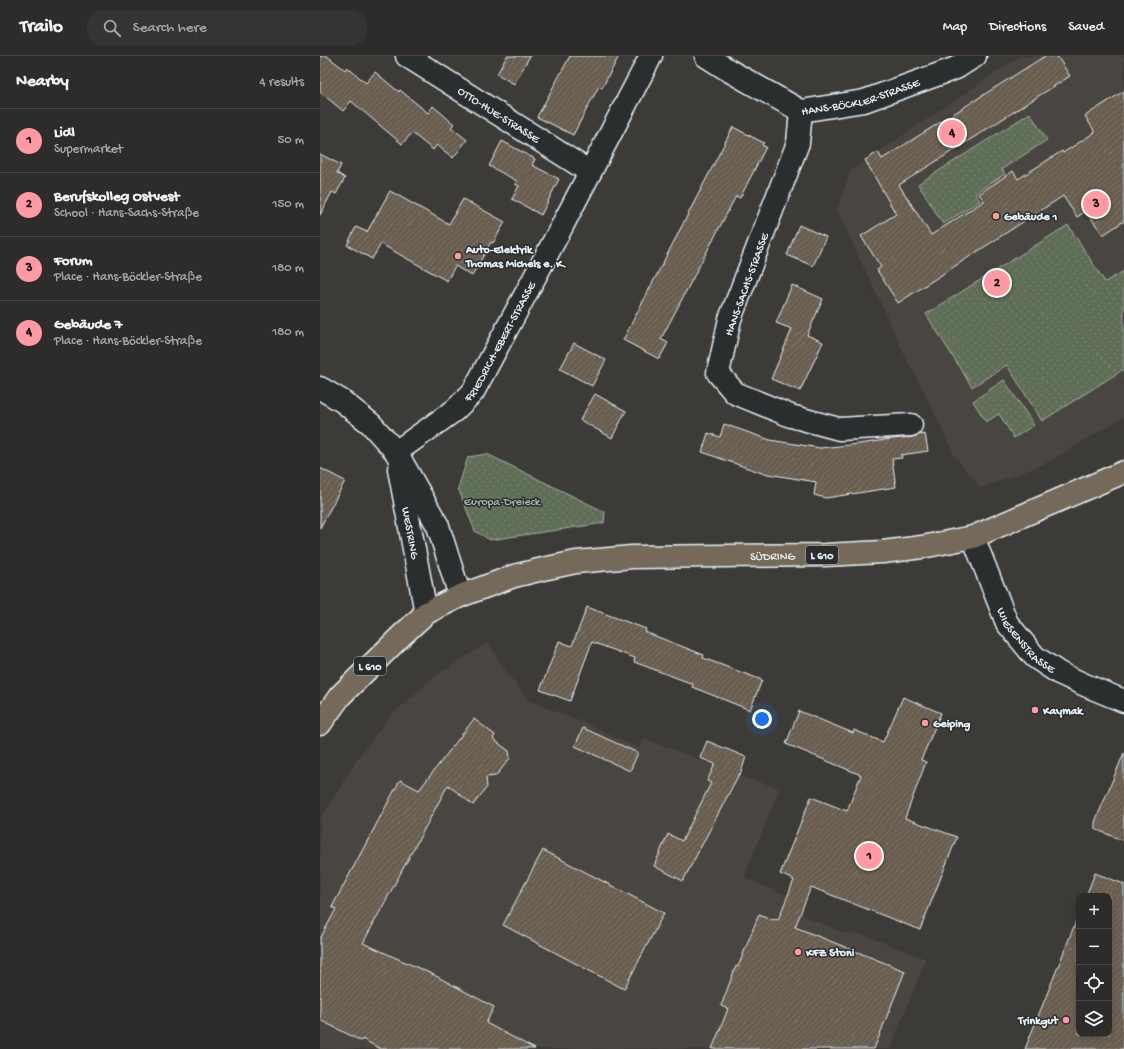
<!DOCTYPE html>
<html lang="en">
<head>
<meta charset="utf-8">
<style>
  :root { --surface:#2d2c2a; --page:#353432; --text:#f1f3f6; --muted:#a7a7a8; --line:#484847; --accent:#ff9aa2 }
  body { margin:0; font-family:"Gochi Hand",sans-serif; background:var(--page); color:var(--text) }
  .controls { position:absolute; right:12px; bottom:12px; display:grid; overflow:hidden; border-radius:8px; box-shadow:0 2px 6px #0003 }
  .controls button { width:36px; height:36px; display:grid; place-items:center; padding:0; border:0; border-bottom:1px solid var(--line); background:var(--surface); color:var(--text); font:20px sans-serif }
  .you { position:absolute; left:442px; top:663px; width:14px; height:14px; margin:-10px; border:3px solid #fff; border-radius:50%; background:#1a73e8; box-shadow:0 0 0 6px #1a73e833 }
  .badge { display:grid; place-items:center; width:26px; height:26px; border-radius:50%; background:var(--accent); color:#111; font-size:13px; font-weight:700 }
  .pin { position:absolute; translate:-50% -50%; border:2px solid #fff; box-shadow:0 1px 4px #0006 }
  .list { margin:0; padding:0; list-style:none }
  h2 { display:flex; justify-content:space-between; align-items:center; height:52px; margin:0; padding:0 16px; font-size:17px }
  h2 small { font-size:13px; font-weight:400; color:var(--muted) }
  .list li { display:grid; grid-template-columns:26px 1fr auto; gap:12px; align-items:center; box-sizing:border-box; height:64px; padding:0 16px; border-top:1px solid var(--line) }
  .list b { display:block; font-size:15px; white-space:nowrap }
  .list p { margin:0; font-size:13px; white-space:nowrap; color:var(--muted) }
  .list em { font-size:13px; font-style:normal; color:var(--muted) }
  .icon { flex:none; width:22px; height:22px; fill:none; stroke:currentColor; stroke-width:2; stroke-linecap:round; stroke-linejoin:round }
  .map { position:relative; flex:none; width:804px; height:993px; overflow:hidden }
  header { display:flex; align-items:center; gap:24px; box-sizing:border-box; height:56px; padding:0 20px; background:var(--surface); border-bottom:1px solid var(--line) }
  header strong { font-size:19px }
  nav { display:flex; gap:22px; margin-inline-start:auto; font-size:14px }
  .search { width:280px; height:36px; background:var(--page); display:flex; align-items:center; gap:10px; box-sizing:border-box; padding:0 14px; border-radius:16px; color:var(--muted); font-size:15px }
  main { display:flex }
  aside { flex:1; background:var(--surface) }
  .map>svg:first-child { display:block }
</style>
</head>
<body>
<header>
<strong>Trailo</strong>
<div class="search"><svg class="icon" aria-label="search" viewBox="0 0 24 24"><circle cx="10" cy="10" r="6"/><path d="M15 15l6 6"/></svg>Search here</div>
<nav><a>Map</a><a>Directions</a><a>Saved</a></nav>
</header>
<main>
<aside>
<h2>Nearby<small>4 results</small></h2>
<ul class="list">
<li><span class="badge">1</span><div><b>Lidl</b><p>Supermarket</p></div><em>50 m</em></li>
<li><span class="badge">2</span><div><b>Berufskolleg Ostvest</b><p>School · Hans-Sachs-Straße</p></div><em>150 m</em></li>
<li><span class="badge">3</span><div><b>Forum</b><p>Place · Hans-Böckler-Straße</p></div><em>180 m</em></li>
<li><span class="badge">4</span><div><b>Gebäude 7</b><p>Place · Hans-Böckler-Straße</p></div><em>180 m</em></li>
</ul>
</aside>
<div class="map">
<svg width="804" height="993" viewBox="0 0 804 993">
  <defs>
    <pattern id="grass-dots" width="8" height="8" patternUnits="userSpaceOnUse"><rect width="8" height="8" fill="#5f6e57"/><path d="M2 2h.1M6 6h.1" fill="none" stroke="#768370" stroke-width="1.8" stroke-linecap="round"/></pattern>
    <pattern id="building-hatch" width="6" height="6" patternUnits="userSpaceOnUse"><rect width="6" height="6" fill="#675d4f"/><path d="M-1 1l2-2M0 6l6-6M5 7l2-2" fill="none" stroke="#7d7569"/></pattern>
  </defs>
  <rect width="100%" height="100%" fill="#3c3b38"/>
  <filter id="ink" filterUnits="userSpaceOnUse"><feTurbulence type="fractalNoise" baseFrequency=".025" numOctaves="2"/><feDisplacementMap in="SourceGraphic" scale="8" xChannelSelector="R" yChannelSelector="G"/><feConvolveMatrix kernelMatrix="1 2 1 2 8 2 1 2 1" color-interpolation-filters="sRGB"/></filter>
  <g filter="url(#ink)">
    <!-- built -->
    <g fill="#49453f">
      <polygon points="700,0 804,0 804,361 725,408 661,432 635,401 609,346 585,300 517,154 530,115"/>
      <polygon points="168,586 187,617 210,645 263,666 319,692 324,682 420,720 460,732 425,819 426,822 429,824 466,839 463,851 524,877 542,878 606,903 570,993 0,993 0,764 37,703 68,662 114,621"/>
    </g>
    <!-- grass -->
    <g fill="url(#grass-dots)" stroke="#a4b0a8">
      <polygon points="710,57 727,84 682,113 685,118 655,137 660,145 623,168 598,128"/>
      <polygon points="748,169 785,226 804,215 804,313 722,365 687,309 652,331 606,258"/>
      <polygon points="684,324 714,369 694,382 679,358 666,366 653,345"/>
      <polygon points="167,398 285,456 284,467 170,484 155,475 138,432 148,401"/>
    </g>
    <!-- building -->
    <g fill="url(#building-hatch)" stroke="#e8f1f8">
      <polygon points="0,0 7,0 25,14 27,11 46,27 55,16 79,36 80,34 108,57 113,50 134,68 131,71 147,84 133,102 117,89 113,94 92,77 82,88 31,45 23,55 0,36"/>
      <polygon points="187,0 210,0 194,28 177,18"/>
      <polygon points="250,0 299,0 282,32 279,30 253,79 217,61"/>
      <polygon points="725,0 737,0 750,20 579,129 611,179 664,145 659,138 693,115 698,123 742,95 743,97 775,76 765,60 804,35 804,165 783,179 766,155 757,161 743,140 578,247 557,214 561,211 541,180 576,158 545,104 558,96 562,103"/>
      <polygon points="413,71 444,87 442,89 446,91 420,142 416,140 341,283 348,287 339,303 303,284"/>
      <polygon points="182,85 215,103 212,109 239,123 221,159 192,143 199,130 195,128 197,125 169,110"/>
      <polygon points="0,98 21,109 17,117 25,122 16,138 12,136 0,159"/>
      <polygon points="70,135 129,168 143,143 185,166 173,187 171,186 152,220 135,210 127,225 61,188 52,203 27,189 36,171 47,176"/>
      <polygon points="479,169 506,181 493,210 467,199"/>
      <polygon points="472,229 503,243 487,279 503,286 480,335 451,323 472,273 456,267"/>
      <polygon points="254,287 286,304 272,330 240,313"/>
      <polygon points="275,338 306,355 292,382 260,364"/>
      <polygon points="404,368 450,384 500,392 539,388 572,383 592,381 599,379 605,378 608,395 581,399 582,402 572,403 576,431 506,442 494,439 496,426 442,417 382,396 388,377 400,381"/>
      <polygon points="0,412 25,425 0,472"/>
      <polygon points="267,551 326,573 325,576 384,599 383,602 442,624 430,654 372,631 373,628 314,606 315,602 272,586 250,645 220,634 239,585 252,590"/>
      <polygon points="583,641 621,657 601,704 606,706 585,762 637,781 600,874 491,831 475,871 585,915 554,993 392,993 408,953 401,950 416,910 418,911 439,858 453,864 454,863 458,864 474,824 460,818 491,741 527,755 541,719 466,688 479,655 533,677 534,674 563,686"/>
      <polygon points="154,663 175,679 173,683 189,695 190,702 176,720 166,721 167,731 153,749 128,729 43,887 114,919 174,951 166,967 215,993 61,993 42,983 41,985 0,964 0,883 16,853 12,851 80,724 99,734"/>
      <polygon points="263,672 318,697 310,715 255,690"/>
      <polygon points="387,685 426,701 420,719 419,718 363,825 334,810 348,778 362,785 391,727 387,725 395,708 380,702"/>
      <polygon points="804,697 804,785 775,773 775,766"/>
      <polygon points="223,794 344,857 304,933 183,869"/>
      <polygon points="775,817 804,828 804,993 705,993 759,858 759,978 789,978 789,840 766,840"/>
    </g>
    <g fill="none" stroke-linecap="round" stroke-linejoin="round">
      <defs>
        <g id="minor">
          <path id="s1" d="M87,0L270,116"/>
          <path id="s2" d="M386,0L408,14L481,55L544,45L636,12L655,0"/>
          <polyline points="481,55 478,87 410,263 398,317 415,337 471,360 519,373 591,369"/>
          <polyline points="0,332 22,345 51,368 76,396 118,470 140,540"/>
          <path id="s3" d="M76,396L135,354L153,336L240,174L331,0"/>
          <path id="s4" d="M79,413L106,557"/>
          <path id="s5" d="M653,481L687,567L715,601L739,617L765,629L804,645"/>
        </g>
        <g id="major">
          <path id="s6" d="M0,668L20,640L82,579L106,557L140,540L194,520L223,513L256,506L312,501L505,499L563,496L602,491L653,481L804,416"/>
        </g>
      </defs>
      <!-- minor casing -->
      <use href="#minor" stroke="#e8f1f8" stroke-width="25"/>
      <!-- major casing -->
      <use href="#major" stroke="#e8f1f8" stroke-width="25"/>
      <!-- minor -->
      <use href="#minor" stroke="#2a2d2e" stroke-width="22"/>
      <!-- major -->
      <use href="#major" stroke="#746a5a" stroke-width="22"/>
    </g>
  </g>
  <!-- markers -->
  <g fill="#ff9aa2" stroke="#2a2d2e" stroke-width="1.5">
    <circle cx="676" cy="160" r="4"/>
    <circle cx="138" cy="200" r="4"/>
    <circle cx="715" cy="654" r="4"/>
    <circle cx="605" cy="667" r="4"/>
    <circle cx="478" cy="896" r="4"/>
    <circle cx="746" cy="964" r="4"/>
  </g>
  <g text-anchor="middle" stroke-width="3" stroke-linejoin="round" paint-order="stroke">
    <!-- shield labels -->
    <g fill="#2a2d2e" stroke="#afb6bb" stroke-width="1">
      <rect x="486" y="490" width="32" height="18" rx="3"/>
      <rect x="34" y="601" width="32" height="18" rx="3"/>
    </g>
    <g font-size="11" font-weight="bold" fill="#e8f1f8">
      <text x="502" y="503">L 610</text>
      <text x="50" y="614">L 610</text>
    </g>
    <!-- street labels -->
    <g font-size="12" fill="#e8f1f8" stroke="#2a2d2e">
      <text dy="4" stroke="none"><textPath href="#s2" startOffset="171">HANS-BÖCKLER-STRASSE</textPath></text>
      <text dy="4" stroke="none"><textPath href="#s1" startOffset="109">OTTO-HUE-STRASSE</textPath></text>
      <text transform="translate(426 228) rotate(-70)" y="4">HANS-SACHS-STRASSE</text>
      <text dy="4" stroke="none"><textPath href="#s3" startOffset="155">FRIEDRICH-EBERT-STRASSE</textPath></text>
      <text dy="4" stroke="none"><textPath href="#s4" startOffset="65">WESTRING</textPath></text>
      <text dy="4" stroke="none"><textPath href="#s6" startOffset="510">SÜDRING</textPath></text>
      <text dy="4" stroke="none"><textPath href="#s5" startOffset="118">WIESENSTRASSE</textPath></text>
    </g>
    <!-- poi labels -->
    <g font-size="12" font-weight="bold" fill="#e8f1f8" stroke="#2a2d2e" text-anchor="start">
      <text x="684" y="164">Gebäude 1</text>
      <text x="146" y="197">Auto-Elektrik<tspan x="146" dy="14">Thomas Michels e. K.</tspan></text>
      <text x="723" y="658">Kaymak</text>
      <text x="613" y="671">Geiping</text>
      <text x="486" y="900">KFZ Stoni</text>
      <text x="738" y="968" text-anchor="end">Trinkgut</text>
    </g>
    <!-- park labels -->
    <g font-size="12" fill="#aab6b0" stroke="#2a2d2e">
      <text x="182" y="449">Europa-Dreieck</text>
    </g>
  </g>
</svg>
<div class="controls">
<button>+</button>
<button>−</button>
<button><svg class="icon" aria-label="locate" viewBox="0 0 24 24"><circle cx="12" cy="12" r="6"/><path d="M12 2v4M12 18v4M2 12h4M18 12h4"/></svg></button>
<button><svg class="icon" aria-label="layers" viewBox="0 0 24 24"><path d="M12 4l9 5-9 5-9-5zM3 14l9 5 9-5"/></svg></button>
</div>
<div class="you"></div>
<div class="pin badge" style="left:549px;top:800px">1</div>
<div class="pin badge" style="left:677px;top:227px">2</div>
<div class="pin badge" style="left:776px;top:148px">3</div>
<div class="pin badge" style="left:632px;top:77px">4</div>
</div>
</main>
</body>
</html>
